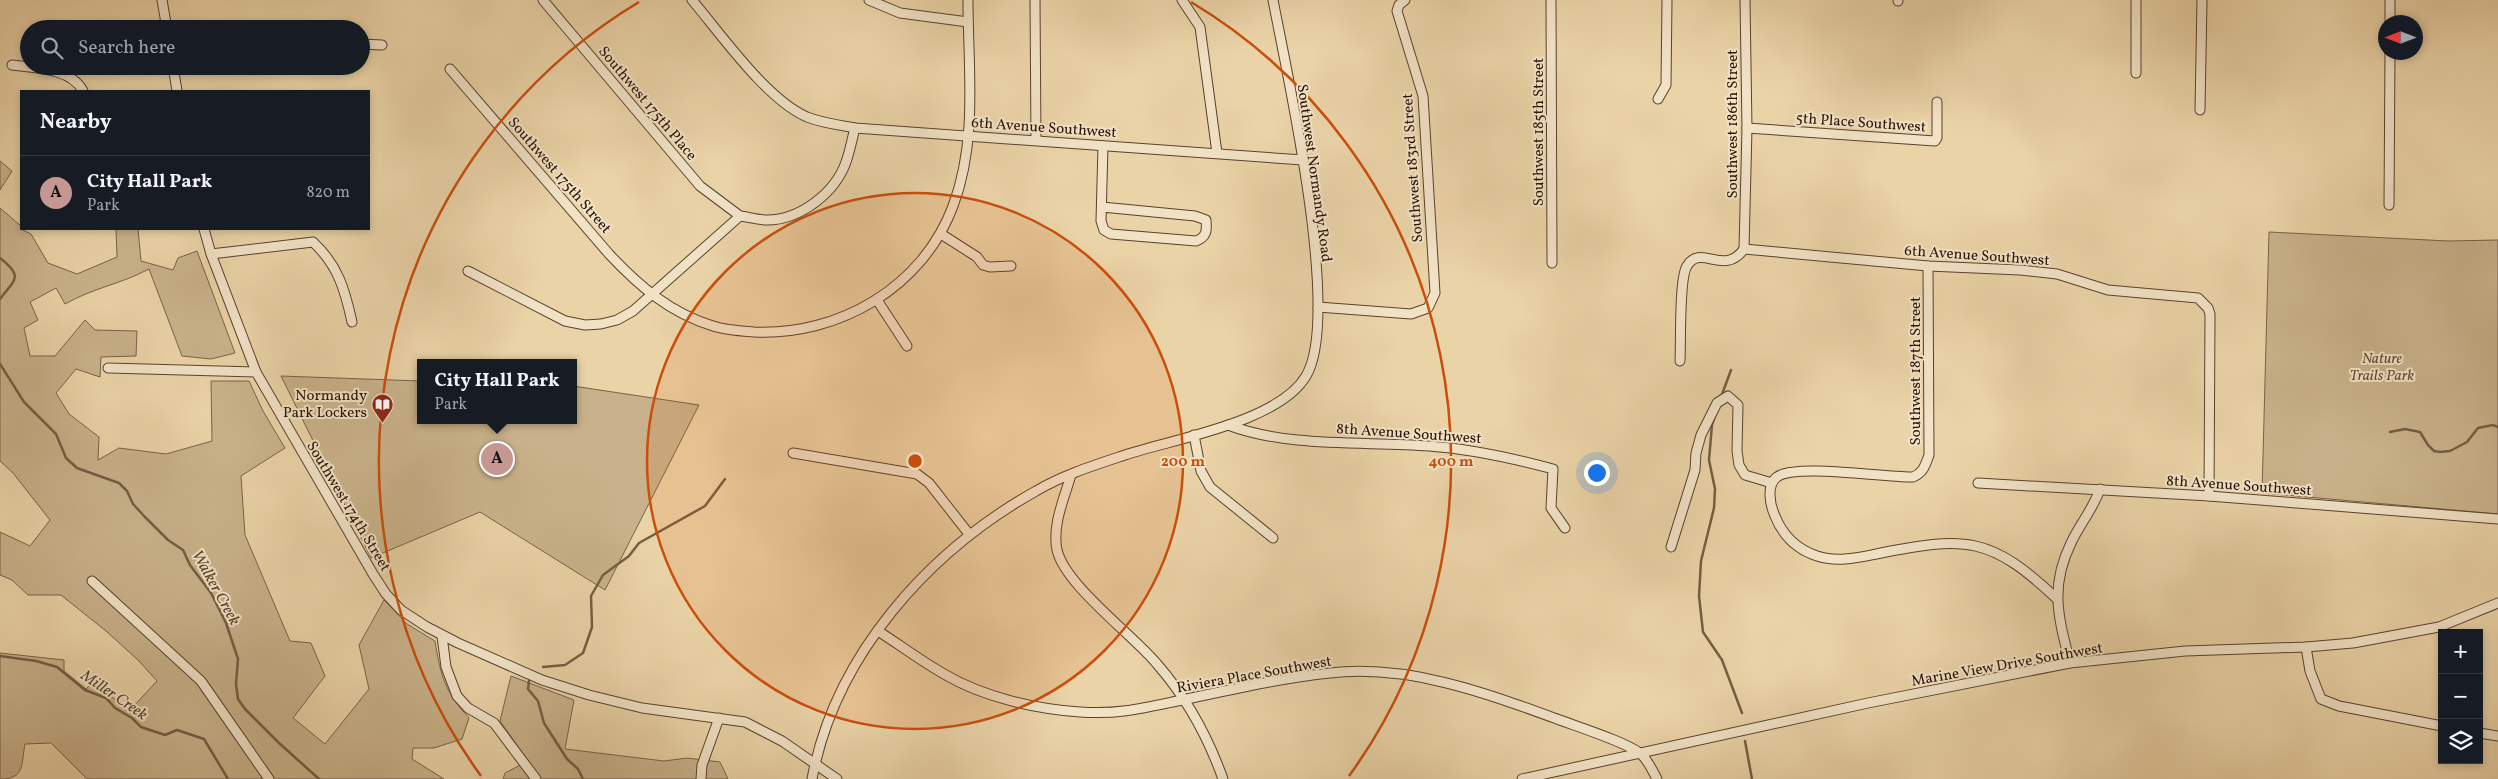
<!DOCTYPE html>
<html lang="en">
<head>
<meta charset="utf-8">
<style>
  :root { --surface:#171b24; --page:#20242c; --text:#f1f3f6; --muted:#9ea1a6; --line:#363941; --accent:#c59692 }
  body { margin:0; font-family:Vollkorn,serif; background:var(--page); color:var(--text) }
  .controls { position:absolute; right:15px; bottom:15px; display:grid; overflow:hidden; border-radius:0px; box-shadow:0 2px 8px #0003 }
  .controls button { width:45px; height:45px; display:grid; place-items:center; padding:0; border:0; border-bottom:1px solid var(--line); background:var(--surface); color:var(--text); font:25px sans-serif }
  .compass { position:absolute; left:2378px; top:15px; width:45px; height:45px; border-radius:50%; background:var(--surface); box-shadow:0 2px 8px #0003; rotate:270deg }
  .you { position:absolute; left:1596px; top:472px; width:18px; height:18px; margin:-12px; border:4px solid #fff; border-radius:50%; background:#1a73e8; box-shadow:0 0 0 8px #1a73e833 }
  .badge { display:grid; place-items:center; width:32px; height:32px; border-radius:50%; background:var(--accent); color:#111; font-size:16px; font-weight:700 }
  .pin { position:absolute; translate:-50% -50%; border:2px solid #fff; box-shadow:0 1px 5px #0006 }
  .popup { position:absolute; left:417px; top:359px; width:160px; height:65px; box-sizing:border-box; display:grid; place-content:center; border-radius:0px; background:var(--surface); filter:drop-shadow(0 1px 4px #0005); font-size:16px; white-space:nowrap; color:var(--muted) }
  .popup b { font-size:19px; color:var(--text) }
  .popup::after { content:''; position:absolute; left:50%; top:100%; margin-left:-10px; border:10px solid transparent; border-top-color:var(--surface) }
  .list { margin:0; padding:0; list-style:none }
  h2 { display:flex; justify-content:space-between; align-items:center; height:65px; margin:0; padding:0 20px; font-size:21px }
  h2 small { font-size:16px; font-weight:400; color:var(--muted) }
  .list li { display:grid; grid-template-columns:32px 1fr auto; gap:15px; align-items:center; box-sizing:border-box; height:75px; padding:0 20px; border-top:1px solid var(--line) }
  .list b { display:block; font-size:19px; white-space:nowrap }
  .list p { margin:0; font-size:16px; white-space:nowrap; color:var(--muted) }
  .list em { font-size:16px; font-style:normal; color:var(--muted) }
  .icon { flex:none; width:28px; height:28px; fill:none; stroke:currentColor; stroke-width:2; stroke-linecap:round; stroke-linejoin:round }
  .map { position:relative; flex:none; width:2498px; height:779px; overflow:hidden }
  .search { position:absolute; background:var(--surface); box-shadow:0 2px 8px #0003; left:20px; top:20px; width:350px; height:55px; display:flex; align-items:center; gap:12px; box-sizing:border-box; padding:0 18px; border-radius:28px; color:var(--muted); font-size:19px }
  .panel { position:absolute; background:var(--surface); box-shadow:0 2px 8px #0003; left:20px; top:90px; width:350px; height:140px; border-radius:0px }
  .map>svg:first-child { display:block }
</style>
</head>
<body>
<div class="map">
<svg width="2498" height="779" viewBox="0 0 2498 779">
  <rect width="100%" height="100%" fill="#ead3a7"/>
  <filter id="stains"><feTurbulence type="fractalNoise" baseFrequency=".004" numOctaves="4"/><feColorMatrix values="0 0 0 0 .2 0 0 0 0 .09 0 0 0 0 .02 0 0 0 .5 -.17"/></filter>
  <radialGradient id="worn" r=".72"><stop offset=".6" stop-color="#630" stop-opacity="0"/><stop offset="1" stop-color="#630" stop-opacity=".3"/></radialGradient>
  <!-- green -->
  <g fill="#c9b28b" stroke="#796247">
    <polygon points="0,161 12,171 0,190"/>
    <path d="M0,208L21,226V229L31,234L48,263L77,274L117,257L116,229H138L141,261L173,270L178,258L197,251L235,353L211,359L182,356L149,269C121,284 93,288 65,304L56,288L30,302L38,320L24,328L30,356H55L85,320L95,330L137,331L136,356L101,357L100,377L76,369L56,393L69,414L99,437L98,460L119,448L166,454L212,441L211,381H249L263,411L285,448L241,476L245,535L290,641L311,643L325,676L293,718L325,744L369,689L359,645L384,600L407,624L435,641C441,677 444,690 469,718L462,739L434,748H413L412,759L444,779H87L51,743L25,744C21,765 25,779 0,779V653L64,660V671L86,689L92,683L130,710L157,681L139,661L106,631L61,595H28L12,580L0,575V532L30,546L50,520L13,473L0,461Z"/>
    <polygon points="2269,232 2448,241 2498,240 2498,514 2262,493"/>
    <polygon points="281,376 421,381 421,420 573,420 573,386 699,405 605,590 480,512 371,558"/>
    <polygon points="511,676 574,700 565,749 664,761 687,758 720,762 728,779 503,779 505,773 528,761 500,721"/>
  </g>
  <g fill="none" stroke-linecap="round" stroke-linejoin="round">
    <!-- stream -->
    <g stroke="#755e44" stroke-width="2.5">
      <path d="M0,258C24,277 15,279 0,299"/>
      <polyline points="0,364 24,402 56,434 66,458 77,468 119,483 127,491 133,504 145,517 168,540 183,550 190,565 211,593 226,623 238,659 236,684 238,699 245,709 279,743 319,779"/>
      <polyline points="1721,397 1731,370"/>
      <polyline points="1715,416 1712,425 1709,460 1715,489 1714,508 1701,561 1699,596 1703,632 1722,660 1742,713"/>
      <polyline points="2390,432 2405,429 2420,432 2428,445 2434,451 2440,452 2450,451 2467,442 2478,428 2493,425 2498,427"/>
      <polyline points="0,656 36,661 57,667 85,690 106,698 115,708 132,718 141,727 165,735 177,730 204,739 228,779"/>
      <polyline points="543,667 565,665 583,653 592,627 591,596 603,575 629,556 639,543 705,506 725,479"/>
      <polyline points="529,681 528,689 538,701 544,723 567,759 578,769 583,779"/>
      <polyline points="1745,741 1752,779"/>
    </g>
    <defs>
      <g id="minor">
        <polyline points="162,0 167,29"/>
        <polyline points="543,0 700,186 740,216"/>
        <path d="M692,0C721,34 766,99 807,117C822,123 839,125 855,128L1303,160"/>
        <polyline points="869,0 900,13 968,22"/>
        <polyline points="1035,0 1036,140"/>
        <polyline points="1182,0 1200,27 1217,153"/>
        <polyline points="1551,0 1552,263"/>
        <polyline points="1898,1 1898,0"/>
        <polyline points="2390,22 2390,0"/>
        <polyline points="361,44 382,45"/>
        <path d="M12,65C35,68 71,68 83,91"/>
        <polyline points="173,66 177,91"/>
        <path d="M450,69L609,254C639,286 670,313 713,326C725,330 741,331 754,332C839,336 923,287 953,206C978,140 968,69 968,0"/>
        <polyline points="2136,73 2136,0"/>
        <polyline points="1658,99 1666,85 1667,0"/>
        <polyline points="2200,110 2202,0"/>
        <polyline points="1747,128 1935,141 1937,138 1937,102"/>
        <polyline points="2389,205 2390,52"/>
        <path d="M1102,207L1195,216L1206,220C1207,230 1207,237 1196,241L1111,234L1104,230L1101,221L1103,146"/>
        <polyline points="204,229 211,254 256,372 373,574 386,594 401,610 427,627 458,643 542,680 589,695 642,708 745,722 782,741 837,779"/>
        <polyline points="941,234 977,257 983,265 990,267 1011,266"/>
        <polyline points="1744,249 1928,266 2020,270 2057,274 2108,290 2198,298 2208,308 2210,314 2209,496"/>
        <polyline points="1744,249 1747,128 1745,0"/>
        <path d="M211,254L313,242C338,265 345,290 352,322"/>
        <path d="M1928,266L1929,455C1925,466 1923,473 1913,477C1886,478 1795,463 1777,477C1766,485 1770,505 1775,516C1783,536 1796,549 1817,556C1838,563 1860,557 1881,553C1967,536 1991,537 2056,598"/>
        <path d="M468,271L565,321L585,325L601,324L617,320L633,311L740,216C748,217 758,220 767,220C800,220 835,193 846,162C850,151 852,139 855,128"/>
        <polyline points="877,300 907,346"/>
        <polyline points="1318,307 1411,314 1428,308 1435,293 1423,96 1397,11 1399,5 1405,0"/>
        <path d="M1680,361C1681,344 1679,277 1687,266C1701,243 1724,277 1744,249"/>
        <polyline points="108,368 256,372"/>
        <path d="M1228,425C1289,448 1365,441 1429,446C1472,449 1512,458 1553,469L1551,508L1565,528"/>
        <polyline points="1194,435 1201,471 1210,487 1273,538"/>
        <polyline points="793,453 917,474 929,483 969,534"/>
        <path d="M1071,475C1064,499 1052,525 1057,550C1065,585 1132,634 1157,664C1186,697 1208,737 1223,779"/>
        <polyline points="1978,483 2209,496 2498,519"/>
        <polyline points="1671,547 1695,470 1696,453 1701,435 1717,403 1728,396 1738,405 1737,451 1739,465 1745,475 1772,483"/>
        <polyline points="92,581 201,681 269,779"/>
        <path d="M878,631C900,645 921,661 944,674C983,697 1035,709 1080,712C1121,715 1148,707 1187,699C1234,689 1282,678 1330,673C1408,664 1486,693 1557,719C1575,726 1630,743 1642,755C1648,761 1653,771 1657,779"/>
        <polyline points="442,636 446,667 457,696 468,708 494,723 536,779"/>
        <polyline points="2306,647 2310,671 2321,699 2339,706 2442,726"/>
        <path d="M2070,663C2059,619 2049,588 2071,543C2080,524 2093,509 2100,489"/>
        <polyline points="2479,733 2498,736"/>
        <polyline points="701,779 702,765 719,718"/>
        <path d="M812,779C835,655 929,551 1036,491C1063,475 1095,465 1125,455C1173,439 1279,422 1306,376C1342,316 1287,74 1273,0"/>
        <polyline points="1522,779 1868,703 2070,663 2185,651 2306,647 2353,643 2439,627 2498,603"/>
      </g>
    </defs>
    <!-- minor casing -->
    <use href="#minor" stroke="#59422c" stroke-width="11"/>
    <!-- minor -->
    <use href="#minor" stroke="#f1e2c6" stroke-width="9"/>
  </g>
  <!-- distance rings -->
  <circle cx="915" cy="461" r="268" fill="#cb4e0b" fill-opacity=".12"/>
  <g fill="none" stroke="#cb4e0b" stroke-width="2.5">
    <circle cx="915" cy="461" r="268"/>
    <path d="M481 776A536 536 0 0 1 639 2M1191 2A536 536 0 0 1 1349 776"/>
  </g>
  <!-- icons -->
  <defs>
    <symbol id="library-pin" viewBox="-11 -11 22 30"><path d="M0 17L-7.5 6A9.5 9.5 0 1 1 7.5 6Z" fill="#8f2418" stroke="#f1e2c6"/><path d="M-6-4Q-3-5.5-.7-3.5V5Q-3 3-6 4ZM6-4Q3-5.5 .7-3.5V5Q3 3 6 4Z" fill="#fff"/></symbol>
  </defs>
  <g fill-rule="evenodd">
    <use href="#library-pin" x="370" y="392" width="25" height="34"/>
  </g>
  <g text-anchor="middle" stroke-width="4" stroke-linejoin="round" paint-order="stroke">
    <!-- street labels -->
    <g font-size="15" fill="#291103" stroke="#f1e2c6">
      <text transform="translate(648 103) rotate(50)" y="5">Southwest 175th Place</text>
      <text transform="translate(1861 122) rotate(4)" y="5">5th Place Southwest</text>
      <text transform="translate(1732 124) rotate(-90)" y="5">Southwest 186th Street</text>
      <text transform="translate(1044 127) rotate(4)" y="5">6th Avenue Southwest</text>
      <text transform="translate(1538 132) rotate(-90)" y="5">Southwest 185th Street</text>
      <text transform="translate(1412 168) rotate(-94)" y="5">Southwest 183rd Street</text>
      <text transform="translate(1315 173) rotate(82)" y="5">Southwest Normandy Road</text>
      <text transform="translate(560 175) rotate(49)" y="5">Southwest 175th Street</text>
      <text transform="translate(1977 255) rotate(4)" y="5">6th Avenue Southwest</text>
      <text transform="translate(1915 371) rotate(-90)" y="5">Southwest 187th Street</text>
      <text transform="translate(1409 433) rotate(4)" y="5">8th Avenue Southwest</text>
      <text transform="translate(2239 485) rotate(4)" y="5">8th Avenue Southwest</text>
      <text transform="translate(349 506) rotate(59)" y="5">Southwest 174th Street</text>
      <text transform="translate(2007 664) rotate(-10)" y="5">Marine View Drive Southwest</text>
      <text transform="translate(1254 674) rotate(-10)" y="5">Riviera Place Southwest</text>
    </g>
    <!-- park labels -->
    <g font-size="15" font-style="italic" fill="#614933" stroke="#f1e2c6">
      <text x="2382" y="363">Nature<tspan x="2382" dy="17">Trails Park</tspan></text>
    </g>
    <!-- poi labels -->
    <g font-size="15" fill="#291103" stroke="#f1e2c6" text-anchor="end">
      <text x="367" y="400">Normandy<tspan x="367" dy="17">Park Lockers</tspan></text>
    </g>
    <!-- water labels -->
    <g font-size="16" font-style="italic" fill="#5c442e" stroke="#f1e2c6">
      <text transform="translate(217 587) rotate(61)" y="6">Walker Creek</text>
      <text transform="translate(115 694) rotate(34)" y="6">Miller Creek</text>
    </g>
  </g>
  <circle cx="915" cy="461" r="8" fill="#cb4e0b" stroke="#f1e2c6" stroke-width="2.5"/>
  <g font-size="15" text-anchor="middle" font-weight="bold" fill="#cb4e0b" stroke="#f1e2c6" stroke-width="4" stroke-linejoin="round" paint-order="stroke">
    <text x="1183" y="466">200 m</text>
    <text x="1451" y="466">400 m</text>
  </g>
  <rect width="100%" height="100%" filter="url(#stains)"/>
  <rect width="100%" height="100%" fill="url(#worn)"/>
</svg>
<div class="controls">
<button>+</button>
<button>−</button>
<button><svg class="icon" aria-label="layers" viewBox="0 0 24 24"><path d="M12 4l9 5-9 5-9-5zM3 14l9 5 9-5"/></svg></button>
</div>
<svg class="compass" viewBox="-18 -18 36 36"><path d="M0-13l5 13h-10z" fill="#e53935"/><path d="M0 13l5-13h-10z" fill="#9ea1a6"/></svg>
<div class="you"></div>
<div class="pin badge" style="left:497px;top:459px">A</div>
<div class="popup"><b>City Hall Park</b>Park</div>
<div class="search"><svg class="icon" aria-label="search" viewBox="0 0 24 24"><circle cx="10" cy="10" r="6"/><path d="M15 15l6 6"/></svg>Search here</div>
<section class="panel">
<h2>Nearby<small></small></h2>
<ul class="list">
<li><span class="badge">A</span><div><b>City Hall Park</b><p>Park</p></div><em>820 m</em></li>
</ul>
</section>
</div>
</body>
</html>
